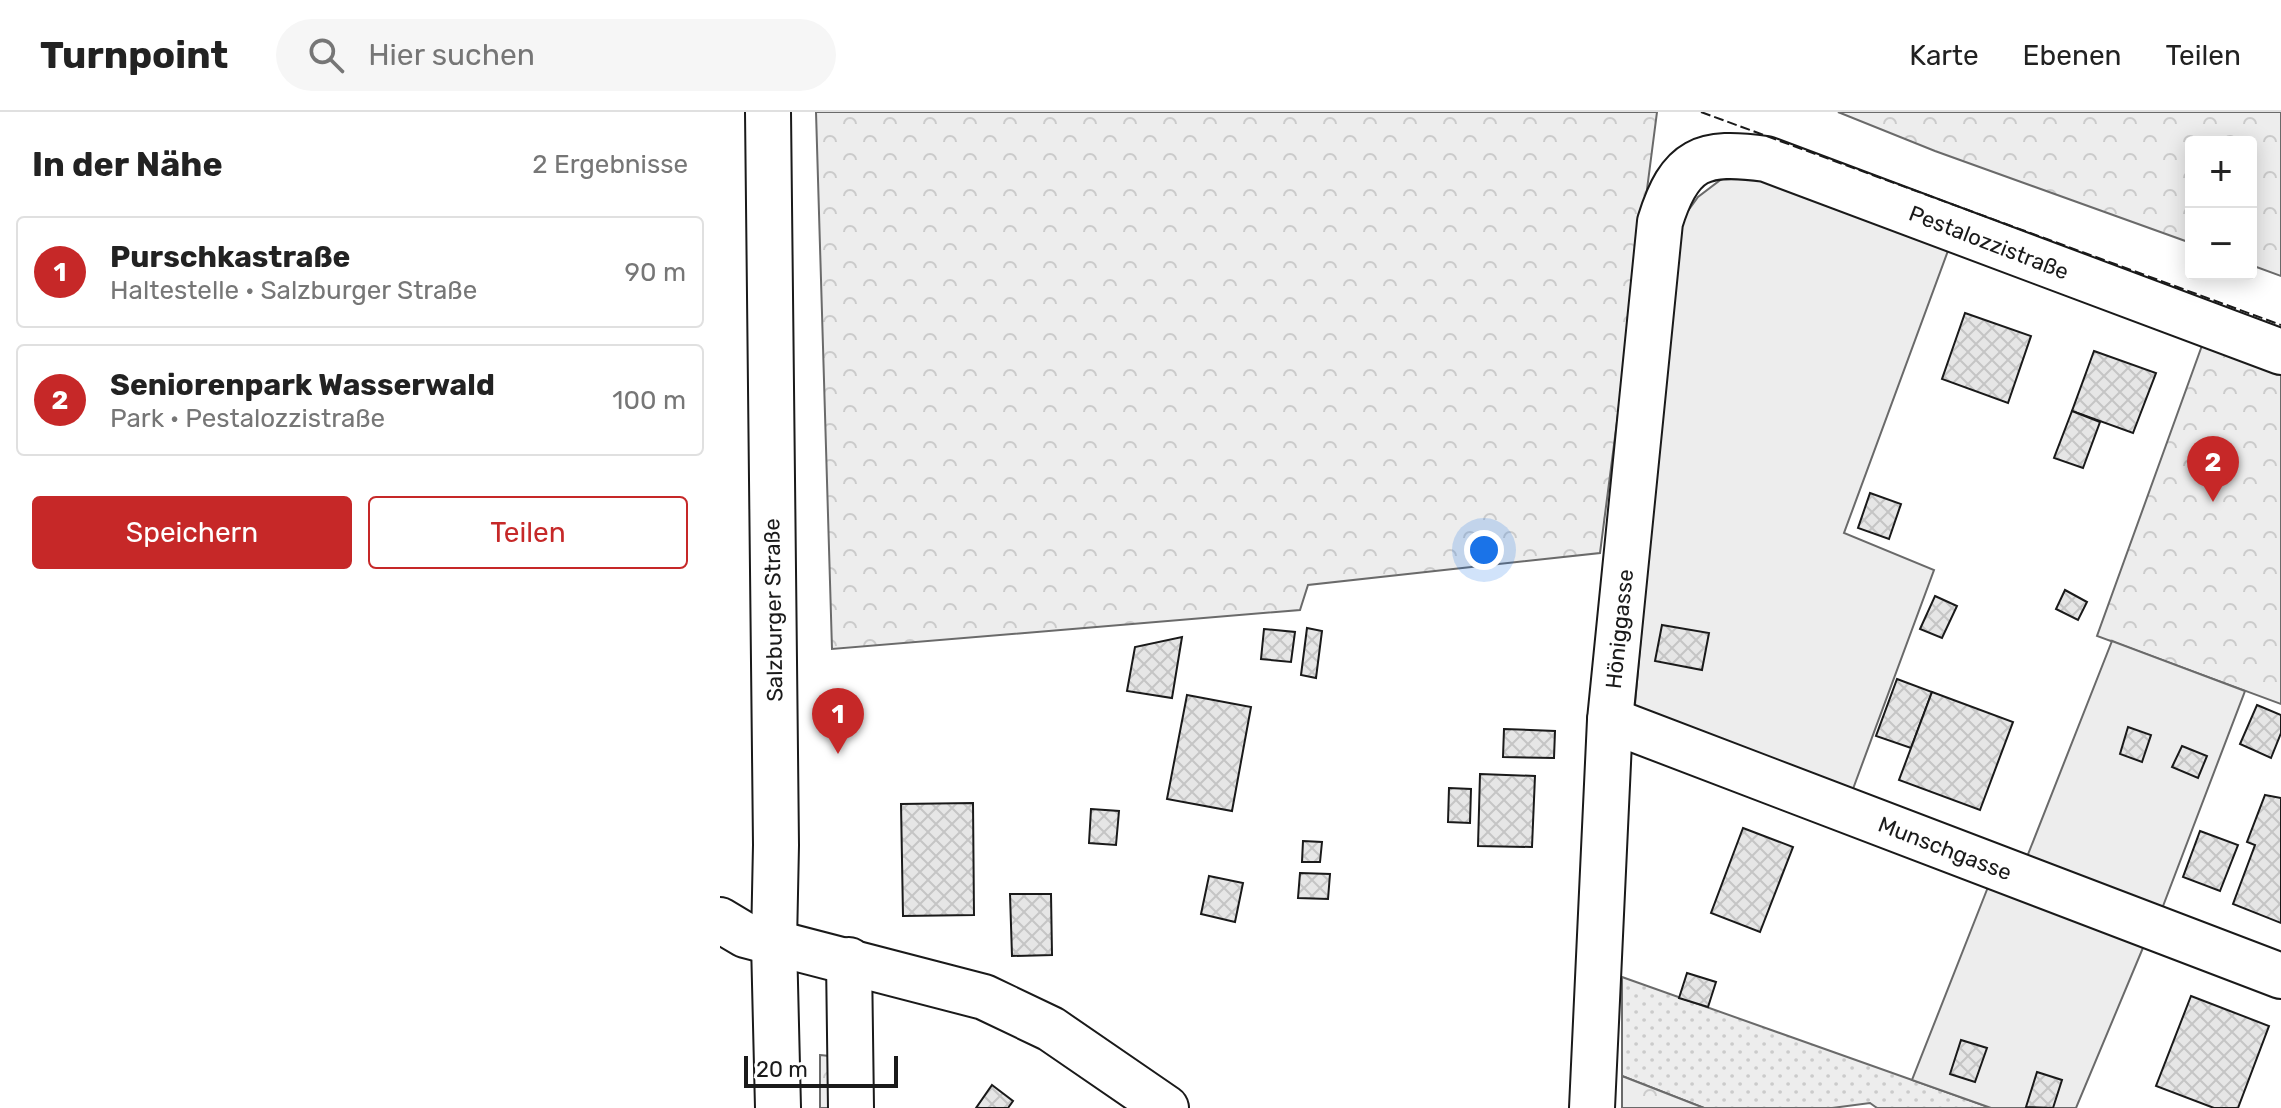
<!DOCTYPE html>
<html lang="de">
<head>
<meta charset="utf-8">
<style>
  :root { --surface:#fff; --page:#f6f6f6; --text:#222; --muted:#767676; --line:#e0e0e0; --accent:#c62828 }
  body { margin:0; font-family:Rubik,sans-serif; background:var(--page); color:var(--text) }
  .controls { position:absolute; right:24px; top:24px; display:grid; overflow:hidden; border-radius:8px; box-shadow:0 4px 20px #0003 }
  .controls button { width:72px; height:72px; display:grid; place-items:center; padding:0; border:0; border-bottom:2px solid var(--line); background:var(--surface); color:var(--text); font:40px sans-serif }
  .scale { position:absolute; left:24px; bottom:20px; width:154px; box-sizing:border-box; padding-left:8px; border:4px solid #1a1a1a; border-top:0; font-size:22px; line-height:28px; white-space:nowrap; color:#1a1a1a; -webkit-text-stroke:6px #fff; paint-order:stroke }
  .you { position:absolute; left:764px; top:438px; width:28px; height:28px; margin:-20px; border:6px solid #fff; border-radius:50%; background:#1a73e8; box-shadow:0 0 0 12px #1a73e833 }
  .badge { display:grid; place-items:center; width:52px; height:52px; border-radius:50%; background:var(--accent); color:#fff; font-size:26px; font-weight:700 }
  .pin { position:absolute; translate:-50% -66px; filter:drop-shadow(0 2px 4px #0008) }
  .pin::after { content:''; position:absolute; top:42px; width:28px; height:24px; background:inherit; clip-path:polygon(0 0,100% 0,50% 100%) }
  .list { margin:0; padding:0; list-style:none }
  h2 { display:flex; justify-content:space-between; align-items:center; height:104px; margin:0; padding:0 32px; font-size:34px }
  h2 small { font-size:26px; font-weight:400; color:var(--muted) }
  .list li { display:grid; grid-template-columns:52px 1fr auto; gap:24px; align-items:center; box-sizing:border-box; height:112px; margin:0 16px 16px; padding:0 16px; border:2px solid var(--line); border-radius:8px }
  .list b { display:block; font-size:30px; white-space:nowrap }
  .list p { margin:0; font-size:26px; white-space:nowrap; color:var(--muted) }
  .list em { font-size:26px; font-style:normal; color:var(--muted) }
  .actions { display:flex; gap:16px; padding:24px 32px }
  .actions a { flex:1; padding:18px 0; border:2px solid var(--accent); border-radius:8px; text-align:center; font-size:28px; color:var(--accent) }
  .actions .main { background:var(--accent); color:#fff }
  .icon { flex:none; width:44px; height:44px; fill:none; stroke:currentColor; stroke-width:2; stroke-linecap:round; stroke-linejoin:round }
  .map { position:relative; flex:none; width:1561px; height:996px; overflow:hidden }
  header { display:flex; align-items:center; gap:48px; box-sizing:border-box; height:112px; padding:0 40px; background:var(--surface); border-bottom:2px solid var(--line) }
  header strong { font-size:38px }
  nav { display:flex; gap:44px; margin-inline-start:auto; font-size:28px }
  .search { width:560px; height:72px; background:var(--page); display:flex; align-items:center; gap:20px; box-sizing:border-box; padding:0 28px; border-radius:44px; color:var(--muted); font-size:30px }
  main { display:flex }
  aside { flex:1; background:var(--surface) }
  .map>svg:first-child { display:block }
</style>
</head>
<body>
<header>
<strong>Turnpoint</strong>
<div class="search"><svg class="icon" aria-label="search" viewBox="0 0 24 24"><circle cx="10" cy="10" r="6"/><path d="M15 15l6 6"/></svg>Hier suchen</div>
<nav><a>Karte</a><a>Ebenen</a><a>Teilen</a></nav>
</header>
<main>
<aside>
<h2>In der Nähe<small>2 Ergebnisse</small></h2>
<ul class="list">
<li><span class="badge">1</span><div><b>Purschkastraße</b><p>Haltestelle · Salzburger Straße</p></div><em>90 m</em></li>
<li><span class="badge">2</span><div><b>Seniorenpark Wasserwald</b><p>Park · Pestalozzistraße</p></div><em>100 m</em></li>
</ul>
<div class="actions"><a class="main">Speichern</a><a>Teilen</a></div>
</aside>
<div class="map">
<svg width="1561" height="996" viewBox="0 0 1561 996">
  <defs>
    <pattern id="grass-dots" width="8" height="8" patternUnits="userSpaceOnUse" patternTransform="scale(2)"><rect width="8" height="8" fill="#ededed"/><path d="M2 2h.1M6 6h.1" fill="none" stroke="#cbcbcb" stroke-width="1.8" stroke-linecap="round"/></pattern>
    <pattern id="forest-crowns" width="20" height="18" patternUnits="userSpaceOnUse" patternTransform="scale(2)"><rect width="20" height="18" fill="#ededed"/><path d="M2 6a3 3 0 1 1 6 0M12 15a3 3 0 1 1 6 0" fill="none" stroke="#cbcbcb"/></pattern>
    <pattern id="building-cross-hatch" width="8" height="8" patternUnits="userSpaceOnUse" patternTransform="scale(2)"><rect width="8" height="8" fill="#e6e6e6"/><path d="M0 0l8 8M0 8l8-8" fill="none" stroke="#c5c5c5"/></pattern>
  </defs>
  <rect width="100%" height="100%" fill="#fff"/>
  <!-- grass -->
  <polygon fill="url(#grass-dots)" stroke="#6a6a6a" stroke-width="2" points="902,865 1271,996 1157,996 1150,991 1112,996 984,996 902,964"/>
  <!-- forest -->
  <g fill="url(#forest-crowns)" stroke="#6a6a6a" stroke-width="2">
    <polygon points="96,0 937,0 880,441 588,473 580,498 112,537"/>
    <polygon points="1118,0 1561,0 1561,164 1531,153 1531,30 1471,30 1471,131 1215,39"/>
    <polygon points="1484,228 1561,256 1561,592 1377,524"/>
    <polygon points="100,943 119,945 119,996 100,996"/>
    <polygon points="902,964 984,996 902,996"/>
  </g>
  <!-- garden -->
  <g fill="#ededed" stroke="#6a6a6a" stroke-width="2">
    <polygon points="1028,60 1229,136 1124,421 1214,458 1130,685 914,604 954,147 960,110 978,85 1003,66"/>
    <polygon points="1392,529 1525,579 1440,802 1305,750"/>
    <polygon points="1270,770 1425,831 1356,996 1271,996 1192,968"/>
  </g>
  <!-- building -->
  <g fill="url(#building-cross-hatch)" stroke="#1a1a1a" stroke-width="2">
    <polygon points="1245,201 1311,224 1288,291 1222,267"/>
    <polygon points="1374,239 1436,261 1413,321 1352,299"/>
    <polygon points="1352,299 1380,310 1363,356 1334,346"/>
    <polygon points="1150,381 1181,392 1169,427 1138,416"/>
    <polygon points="1345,478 1367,490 1358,508 1336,497"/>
    <polygon points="1215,484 1237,494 1222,526 1200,517"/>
    <polygon points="942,513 989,521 982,558 935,549"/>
    <polygon points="587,516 602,519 596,566 581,563"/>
    <polygon points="544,517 575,520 571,550 541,547"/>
    <polygon points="462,525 452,586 407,579 415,535"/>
    <polygon points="1177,567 1212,580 1191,636 1156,624"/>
    <polygon points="1212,580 1293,610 1260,698 1179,668"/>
    <polygon points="467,583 531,595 512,699 447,687"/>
    <polygon points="1537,593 1561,603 1561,621 1551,646 1520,632"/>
    <polygon points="1408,615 1431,623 1422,650 1400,642"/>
    <polygon points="784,617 835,619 834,646 783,645"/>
    <polygon points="1462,634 1487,644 1478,666 1452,655"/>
    <polygon points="760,662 815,664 812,735 758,734"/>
    <polygon points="729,676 751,677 750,711 728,710"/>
    <polygon points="1545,683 1561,686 1561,811 1513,792 1535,733 1527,730"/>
    <polygon points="253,691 254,803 183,804 181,692"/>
    <polygon points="371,697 399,699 396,733 369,731"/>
    <polygon points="1023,716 1073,735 1040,820 991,801"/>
    <polygon points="1480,719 1518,733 1500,779 1463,765"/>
    <polygon points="583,729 602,730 600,750 582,750"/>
    <polygon points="580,761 610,762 608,787 578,786"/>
    <polygon points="489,764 523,771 515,810 481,802"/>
    <polygon points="290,782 331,782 332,843 292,844"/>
    <polygon points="967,861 996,870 988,895 959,886"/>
    <polygon points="1471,884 1549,914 1518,996 1494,996 1436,974"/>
    <polygon points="1241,928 1267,936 1255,970 1230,962"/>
    <polygon points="1317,960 1342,968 1333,996 1306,995"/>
    <polygon points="272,973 293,989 288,996 256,996"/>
  </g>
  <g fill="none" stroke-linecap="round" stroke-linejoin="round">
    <defs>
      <g id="minor">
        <polyline points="890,608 1561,864"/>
        <polyline points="0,808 25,823 264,885 331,917 446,996"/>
        <polyline points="129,848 131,996"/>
        <path d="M872,996L890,608L940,110C960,46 982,38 1046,47L1561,240"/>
      </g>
      <polyline id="major" points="48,0 56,733 54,830 58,996"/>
    </defs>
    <!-- minor casing -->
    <use href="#minor" stroke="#1a1a1a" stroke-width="48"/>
    <!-- major casing -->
    <use href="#major" stroke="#1a1a1a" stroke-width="48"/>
    <!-- minor -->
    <use href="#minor" stroke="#fff" stroke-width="44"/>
    <!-- major -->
    <use href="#major" stroke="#fff" stroke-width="44"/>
    <!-- fence -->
    <polyline stroke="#1a1a1a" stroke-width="2" stroke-dasharray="10 4" stroke-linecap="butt" points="981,0 1561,213"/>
  </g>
  <g text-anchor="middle" stroke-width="6" stroke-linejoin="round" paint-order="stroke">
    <!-- street labels -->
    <g font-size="22" fill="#1a1a1a" stroke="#fff">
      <text transform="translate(1269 130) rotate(21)" y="8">Pestalozzistraße</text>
      <text transform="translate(53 498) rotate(-91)" y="8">Salzburger Straße</text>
      <text transform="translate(899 517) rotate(-84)" y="8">Höniggasse</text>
      <text transform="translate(1225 736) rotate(21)" y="8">Munschgasse</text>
    </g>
  </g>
</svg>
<div class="controls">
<button>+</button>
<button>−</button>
</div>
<div class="scale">20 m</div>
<div class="you"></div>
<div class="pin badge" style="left:118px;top:642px">1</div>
<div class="pin badge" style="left:1493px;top:390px">2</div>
</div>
</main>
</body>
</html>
